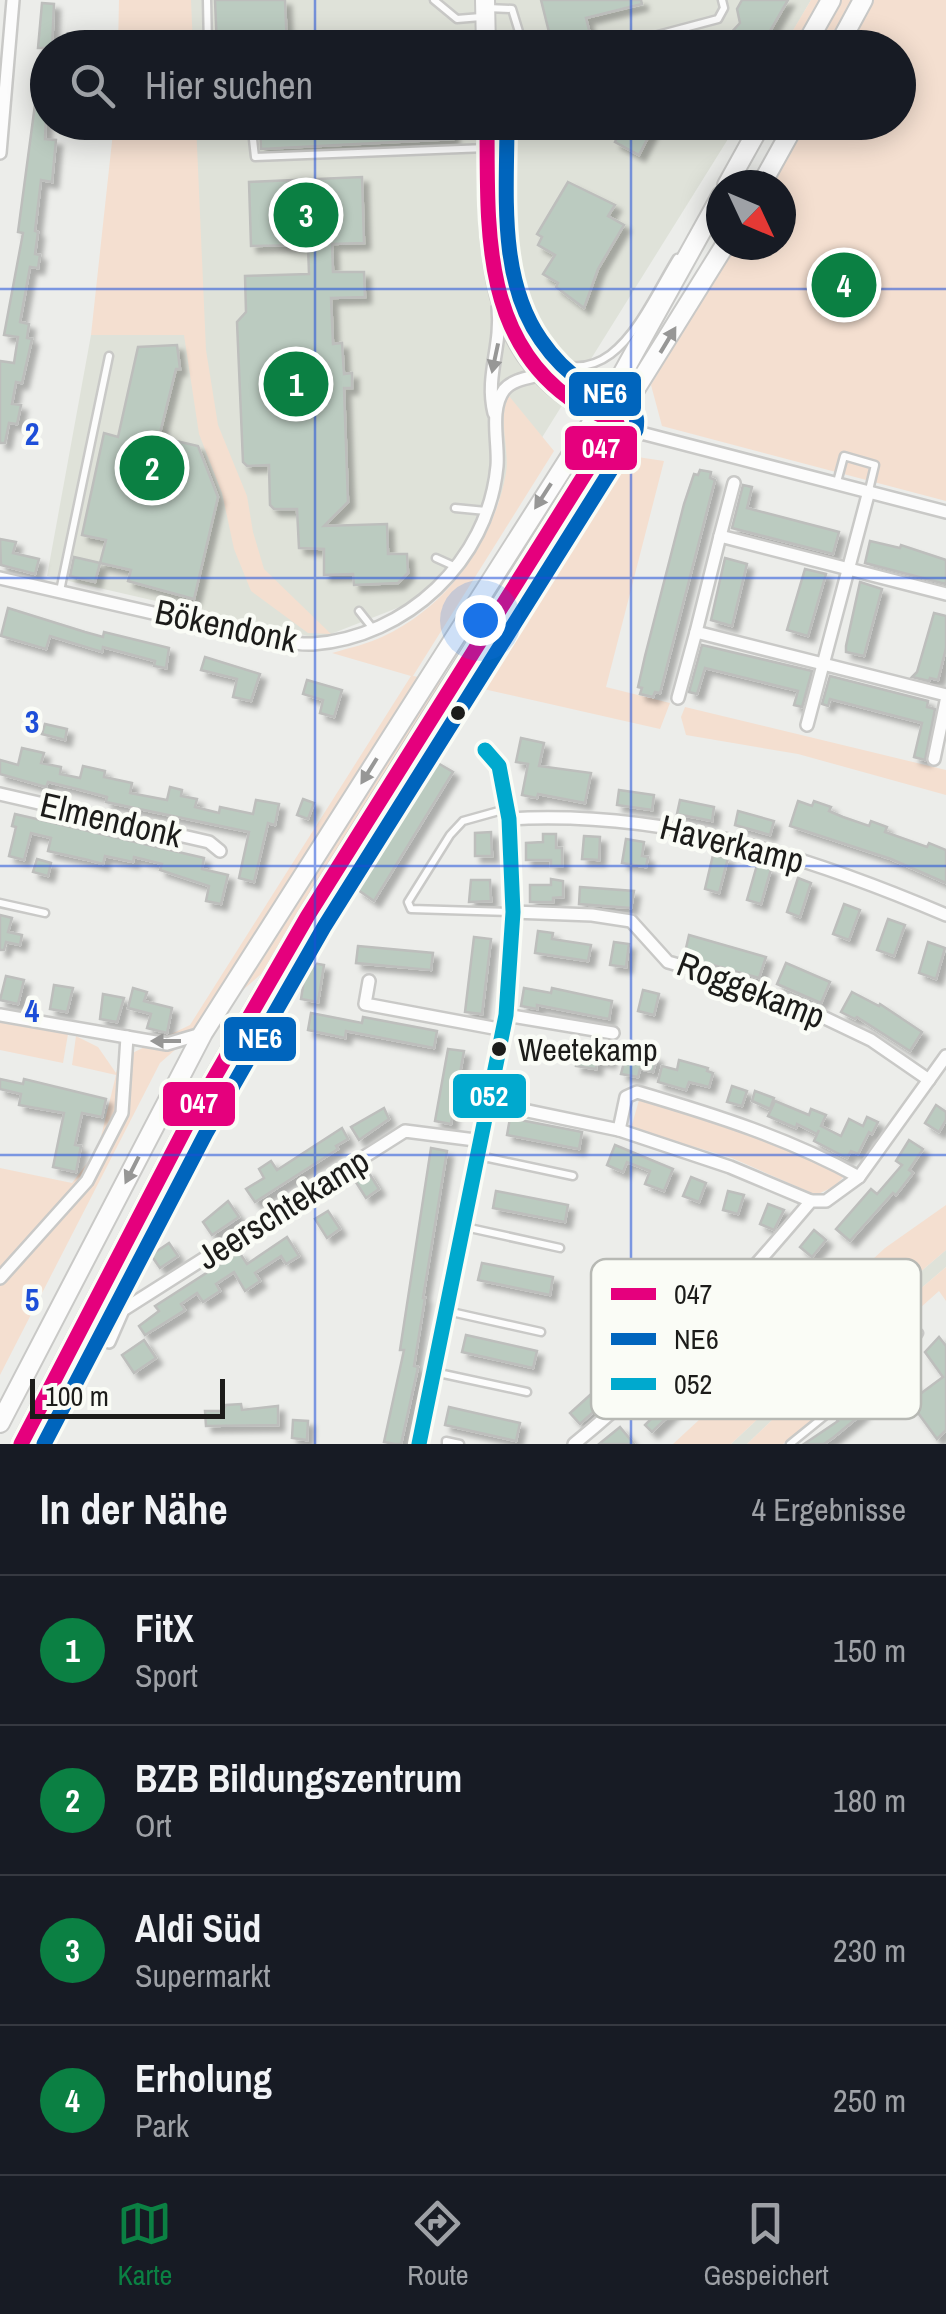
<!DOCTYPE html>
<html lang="de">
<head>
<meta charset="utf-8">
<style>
  :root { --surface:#171b24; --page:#20242c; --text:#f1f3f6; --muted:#9ea1a6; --line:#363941; --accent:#0b8043 }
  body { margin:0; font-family:"Archivo Narrow",sans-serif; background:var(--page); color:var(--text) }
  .compass { position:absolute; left:706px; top:170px; width:90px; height:90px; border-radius:50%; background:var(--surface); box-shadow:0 5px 25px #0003; rotate:134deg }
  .scale { position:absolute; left:30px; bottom:25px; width:195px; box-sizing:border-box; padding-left:10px; border:5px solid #1c1c1a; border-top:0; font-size:28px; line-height:35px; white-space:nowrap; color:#1c1c1a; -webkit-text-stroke:8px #fafcf6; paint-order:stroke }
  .you { position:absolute; left:480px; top:620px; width:35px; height:35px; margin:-25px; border:8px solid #fff; border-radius:50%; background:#1a73e8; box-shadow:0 0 0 15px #1a73e833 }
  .badge { display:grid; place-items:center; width:65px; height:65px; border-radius:50%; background:var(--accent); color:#fff; font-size:32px; font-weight:700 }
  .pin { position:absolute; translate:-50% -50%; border:5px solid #fff; box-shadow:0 2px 10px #0006 }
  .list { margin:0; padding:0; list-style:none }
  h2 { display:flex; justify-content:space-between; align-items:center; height:130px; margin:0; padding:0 40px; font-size:42px }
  h2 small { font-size:32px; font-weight:400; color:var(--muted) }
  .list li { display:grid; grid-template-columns:65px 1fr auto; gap:30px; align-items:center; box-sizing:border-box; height:150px; padding:0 40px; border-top:2px solid var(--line) }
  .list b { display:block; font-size:38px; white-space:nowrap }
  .list p { margin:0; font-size:32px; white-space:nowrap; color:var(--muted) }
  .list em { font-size:32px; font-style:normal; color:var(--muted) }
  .icon { flex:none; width:55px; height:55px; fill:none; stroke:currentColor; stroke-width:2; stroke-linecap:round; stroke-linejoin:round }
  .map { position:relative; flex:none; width:946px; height:1444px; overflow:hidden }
  .search { position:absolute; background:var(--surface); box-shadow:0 5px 25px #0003; left:30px; right:30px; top:30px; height:110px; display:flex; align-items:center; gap:25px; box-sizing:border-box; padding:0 35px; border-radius:55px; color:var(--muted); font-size:38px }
  .sheet { height:730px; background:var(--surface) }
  nav { display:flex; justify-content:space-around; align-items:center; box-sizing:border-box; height:140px; border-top:2px solid var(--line); background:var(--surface); font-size:28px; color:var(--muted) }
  nav a { display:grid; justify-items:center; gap:5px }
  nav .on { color:var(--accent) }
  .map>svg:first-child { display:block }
</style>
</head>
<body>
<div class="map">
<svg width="946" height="1444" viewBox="0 0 946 1444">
  <defs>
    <filter id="shadow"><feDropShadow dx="6" dy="6" stdDeviation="2.5" flood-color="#0004"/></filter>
  </defs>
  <rect width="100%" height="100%" fill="#ecedea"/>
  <!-- built -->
  <g fill="#dfe2d9">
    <polygon points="170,0 811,0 783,48 172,47"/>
    <polygon points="175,123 738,123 528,460 461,551 415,601 331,634 313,637 47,576 91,335 183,335"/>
    <polygon points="946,1250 946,1267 816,1378 747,1444 731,1444 858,1325"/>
  </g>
  <!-- green -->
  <g fill="#f4dfd0">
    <polygon points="119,0 191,0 193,47 118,47"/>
    <polygon points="811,0 946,0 946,501 662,426 651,385 733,245 781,245 781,185 768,185 805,123 898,122 898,48 783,47"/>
    <polygon points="114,123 196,123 206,350 218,425 247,496 253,532 264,569 331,634 308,633 251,591 234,549 222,493 199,434 184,335 91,335"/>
    <path d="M509,396L554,451L413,676L480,688L564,562L618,469L631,456L664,461L606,687L670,703L660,729L479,688L334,910L160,1063L0,1375V1168L72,1183L98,1149L116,1075L72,1065L76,1036L98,1047L116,1073L120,1059L190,1025L411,676L332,653C349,648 368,644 384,636C447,607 494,541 506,473C510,449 497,418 509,396Z"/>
    <polygon points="685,707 946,770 946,795 798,754 686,735 681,717"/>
    <polygon points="0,1021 68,1034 63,1063 0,1050"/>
    <polygon points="639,1100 736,1127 833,1166 845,1175 835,1186 816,1195 732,1158 631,1128"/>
    <polygon points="946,1205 946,1250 858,1325 731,1444 673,1444 885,1248"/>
    <polygon points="946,1267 946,1301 939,1291 843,1377 851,1388 783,1444 747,1444 816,1378"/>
  </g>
  <!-- building -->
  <g fill="#bbcbc0" stroke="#bdbebc" stroke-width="2.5" filter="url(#shadow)">
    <polygon points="215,0 285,0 287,48 217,48"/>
    <polygon points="541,0 641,0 642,4 586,18 592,42 553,48"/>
    <polygon points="742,0 788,0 762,45 739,45 731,40 730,34 740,23 737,9"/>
    <polygon points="42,3 54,4 52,48 38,48"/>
    <polygon points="40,67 48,68 45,139 56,140 52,182 41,180 35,231 38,232 35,254 40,255 38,268 30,267 20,322 29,324 27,338 32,339 22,383 16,382 12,404 21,405 17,424 9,423 5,443 0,443 0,361 14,363 18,337 4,335 23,233 18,232"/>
    <polygon points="260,122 452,122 453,139 261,149"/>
    <polygon points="625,122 656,122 639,155 615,142"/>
    <polygon points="362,177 364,243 332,244 333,272 364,272 365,297 331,298 333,344 342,343 344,374 352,373 352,388 344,388 348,502 324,526 387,524 388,554 407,554 408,573 398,583 354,585 353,574 324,575 324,549 299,548 297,509 274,509 270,505 269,465 247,466 243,462 237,322 246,312 245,276 309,274 308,245 251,246 249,182"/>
    <polygon points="568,182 615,205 608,216 624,225 598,269 584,308 556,287 558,283 543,274 555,255 538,245 542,237 537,234"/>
    <polygon points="177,345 180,369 176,369 159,437 198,446 218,497 194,599 128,581 131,570 100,563 106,540 82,535 104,433 118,437 138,347"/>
    <polygon points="700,470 711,472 710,478 715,480 660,693 655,692 653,697 640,694 642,688 638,687 645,656 684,504 694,474 698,475"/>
    <polygon points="743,485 752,487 747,508 839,532 833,554 732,528"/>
    <polygon points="0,539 16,542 13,553 39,559 35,574 1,565"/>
    <polygon points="870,541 900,548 901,545 946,560 946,584 865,563"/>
    <polygon points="74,557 100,563 95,582 70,576"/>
    <polygon points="725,558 747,564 732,626 711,620"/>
    <polygon points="805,569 826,574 808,636 787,630"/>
    <polygon points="860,582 882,589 864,656 846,652 846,646"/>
    <polygon points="8,608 85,632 103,637 104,632 169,648 166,668 154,666 155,661 103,647 102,652 50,636 46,649 1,636"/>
    <polygon points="934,613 946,616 946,648 938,680 930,678 929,681 912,677 917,672"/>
    <polygon points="702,645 812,671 802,707 794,705 798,691 705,668 697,694 689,692"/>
    <polygon points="205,657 260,674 251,701 233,697 237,679 201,670"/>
    <polygon points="830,676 928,701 927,707 935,709 925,760 914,757 922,723 830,699 828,706 822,704"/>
    <polygon points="307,680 342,690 334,717 320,713 323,700 303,694"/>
    <polygon points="45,724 67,729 65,740 42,734"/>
    <polygon points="521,738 544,743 539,766 591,773 585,803 538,794 537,798 522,795 528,764 516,762"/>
    <polygon points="22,748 44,753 41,763 61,767 60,774 80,778 83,766 105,771 104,777 132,783 130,793 167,800 170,787 182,790 181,796 197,799 195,807 219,813 220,807 253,814 256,800 279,804 275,825 268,823 254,882 239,878 249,832 106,802 107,797 77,789 48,782 46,787 0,774 0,760 18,765"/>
    <polygon points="436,762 453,772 374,901 358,890"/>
    <polygon points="619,790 654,795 652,810 617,805"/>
    <polygon points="303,799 314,803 308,819 297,815"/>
    <polygon points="680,800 714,807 712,821 677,814"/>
    <polygon points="798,801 812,806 814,801 831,807 829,811 843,817 869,826 871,821 887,827 885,832 927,847 929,843 946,850 946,883 891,859 790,826"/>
    <polygon points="738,811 774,821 770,835 735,825"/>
    <polygon points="15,814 204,858 202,869 228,875 221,904 206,901 209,886 160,870 162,864 134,857 133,862 105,856 103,864 88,860 48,851 51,838 31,833 24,860 9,856 16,827 12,826"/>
    <polygon points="491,832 492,856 475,856 475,833"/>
    <polygon points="543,834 556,834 556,848 562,848 562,866 551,866 551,860 526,860 526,843 543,842"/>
    <polygon points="584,836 600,837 599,860 582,859"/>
    <polygon points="626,839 644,842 642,856 648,857 646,867 622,863"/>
    <polygon points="713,855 728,858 719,893 705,889"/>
    <polygon points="37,859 51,863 48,876 33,872"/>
    <polygon points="757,865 771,869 761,904 747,900"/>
    <polygon points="798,878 811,883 800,917 787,912"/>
    <polygon points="551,879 563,881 563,897 553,898 553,902 530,902 530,885 551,885"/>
    <polygon points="471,880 490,880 491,901 469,902"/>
    <polygon points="580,887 634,891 631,908 579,904"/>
    <polygon points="844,904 860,910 849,940 833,934"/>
    <polygon points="0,915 12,918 8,932 22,935 20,945 6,942 4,950 0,950"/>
    <polygon points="888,919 905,925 894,956 877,950"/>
    <polygon points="538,931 553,933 552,939 591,945 588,961 535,953"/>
    <polygon points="689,935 766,957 759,978 684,957"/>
    <polygon points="474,937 491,939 482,1014 465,1012"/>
    <polygon points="614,942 629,944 626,967 610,965"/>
    <polygon points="928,942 945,948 936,979 919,973"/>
    <polygon points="358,946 433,953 431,970 356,963"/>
    <polygon points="307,962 324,965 318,1002 301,999"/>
    <polygon points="786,963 830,982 821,1003 777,984"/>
    <polygon points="6,976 24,980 18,1004 0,1000"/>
    <polygon points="54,985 73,988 67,1012 50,1009"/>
    <polygon points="133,988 147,992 144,1001 172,1008 167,1033 147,1028 151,1014 128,1008"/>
    <polygon points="524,988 551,993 552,988 612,1001 609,1019 537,1005 537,1009 521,1006"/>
    <polygon points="643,990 659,994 654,1015 638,1011"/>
    <polygon points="852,992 879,1006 880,1004 922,1032 910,1051 857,1017 855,1019 841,1012"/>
    <polygon points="103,994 124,998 117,1022 100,1019"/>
    <polygon points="311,1013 362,1023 363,1017 437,1031 434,1048 346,1031 345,1038 308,1030"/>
    <polygon points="600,1046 612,1048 610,1062 597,1060 596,1069 576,1066 579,1049 598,1052"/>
    <polygon points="628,1046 643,1049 643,1053 657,1057 653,1072 640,1069 638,1077 621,1074"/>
    <polygon points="448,1049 464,1051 451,1124 435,1121"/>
    <polygon points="679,1060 708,1068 707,1071 713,1073 709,1087 689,1082 686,1090 658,1082 662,1066 677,1070"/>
    <polygon points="0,1079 23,1084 24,1079 106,1099 102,1117 82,1113 75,1145 81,1146 76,1172 53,1167 64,1113 19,1105 21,1094 0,1089"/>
    <polygon points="732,1086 747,1091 742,1106 727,1102"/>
    <polygon points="755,1091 774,1098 770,1109 752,1101"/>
    <polygon points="775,1101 809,1115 811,1109 826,1115 821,1126 841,1136 849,1119 863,1126 867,1117 878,1122 872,1134 869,1132 858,1154 851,1151 847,1158 814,1141 819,1130 817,1134 797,1124 796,1128 768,1116"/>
    <polygon points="936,1105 946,1112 946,1120 939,1132 925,1123"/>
    <polygon points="384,1108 389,1119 359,1140 351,1127"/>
    <polygon points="510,1118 582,1132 579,1149 507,1135"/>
    <polygon points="342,1128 348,1139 336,1146 338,1149 255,1202 246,1189 264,1178 259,1169 271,1161 277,1170"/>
    <polygon points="909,1140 923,1149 909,1170 913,1173 896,1195 893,1193 850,1241 836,1229 871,1189 877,1194 902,1165 896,1161"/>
    <polygon points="615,1145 673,1169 664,1191 645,1184 650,1171 627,1162 623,1172 607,1165"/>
    <polygon points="431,1148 447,1151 423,1298 425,1298 414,1366 418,1367 417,1372 401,1444 395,1444 384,1442 404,1350 400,1350"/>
    <polygon points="367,1170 379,1189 366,1198 354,1179"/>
    <polygon points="691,1177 706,1183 699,1202 683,1196"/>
    <polygon points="496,1191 568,1205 565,1222 493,1208"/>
    <polygon points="728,1191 744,1195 738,1214 723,1210"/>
    <polygon points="228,1201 239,1217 212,1235 203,1222"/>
    <polygon points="768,1204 784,1210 774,1230 760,1224"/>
    <polygon points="328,1211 340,1229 327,1238 315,1219"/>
    <polygon points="814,1230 826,1240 812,1257 800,1247"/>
    <polygon points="287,1237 299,1256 286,1264 281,1256 255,1273 260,1281 245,1291 234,1272 216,1284 220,1291 203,1302 197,1293 181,1304 185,1310 145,1335 139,1326 159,1311 155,1306 239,1252 247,1264"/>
    <polygon points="169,1243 178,1256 160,1268 151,1255"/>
    <polygon points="482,1263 553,1277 550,1295 478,1280"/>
    <polygon points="466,1335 537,1351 533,1368 462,1352"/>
    <polygon points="939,1337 946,1346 946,1430 937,1439 889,1373 898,1365 920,1394 943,1377 925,1352"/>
    <polygon points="144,1340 156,1358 134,1373 122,1355"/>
    <polygon points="662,1390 678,1407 652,1432 645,1425 657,1413 648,1404"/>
    <polygon points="590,1395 600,1406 580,1424 570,1413"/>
    <polygon points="856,1403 863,1413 834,1437 824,1444 804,1444 838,1421 835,1417"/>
    <polygon points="241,1404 242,1410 278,1406 278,1425 206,1426 205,1411 223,1411 226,1405"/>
    <polygon points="449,1407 520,1423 516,1441 445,1425"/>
    <polygon points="293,1420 308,1421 307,1440 292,1438"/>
    <polygon points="620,1427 634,1444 599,1444"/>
  </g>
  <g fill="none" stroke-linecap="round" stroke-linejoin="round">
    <defs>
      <g id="service">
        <polyline points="207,0 208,48"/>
        <polyline points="434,0 457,19 481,17"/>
        <polyline points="487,8 512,9 524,48"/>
        <polyline points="609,48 718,19 724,8 722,0"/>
        <polyline points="251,122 255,157 487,148"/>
        <path d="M529,348C610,405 642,315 677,258"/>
        <polyline points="837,482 844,456 875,465 869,490"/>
        <polyline points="455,508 486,511"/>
        <polyline points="436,558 456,567"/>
        <polyline points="60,591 109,356"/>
        <polyline points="359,611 374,630"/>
        <polyline points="506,809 463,821 450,835 408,902 411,909 513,912"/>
        <polyline points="0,903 45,913"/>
        <polyline points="479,1156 573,1176"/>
        <polyline points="465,1227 560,1248"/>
        <polyline points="447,1311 541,1332"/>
        <polyline points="434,1372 527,1392"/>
        <polyline points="446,1444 446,1441 460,1444"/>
        <polyline points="790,1444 911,1346 919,1333"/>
      </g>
      <g id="minor">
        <polyline points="0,153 13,0"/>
        <path d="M494,413C485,376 502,346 498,308"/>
        <polyline points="617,423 645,434 946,512"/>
        <polyline points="720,536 734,483"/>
        <path d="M0,578L267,639C281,641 298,645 313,644C406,637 488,562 497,466C499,443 489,410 504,390C512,380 527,378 539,375"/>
        <polyline points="946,594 720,536 696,632 946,695"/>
        <polyline points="678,698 696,632"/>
        <polyline points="807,725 869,491"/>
        <polyline points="934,759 946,701"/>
        <polyline points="0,794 209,842 220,851"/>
        <path d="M509,819C663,810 806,855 946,915"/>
        <polyline points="513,912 592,915 631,921 668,962 732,980 804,1008 871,1040 929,1080"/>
        <polyline points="369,981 365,1004 504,1030"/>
        <polyline points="0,1015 167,1044 201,1034"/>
        <polyline points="506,1015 613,1033"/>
        <path d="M490,1103L619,1130L626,1097L637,1092C715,1115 788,1138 859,1177"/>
        <polyline points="619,1130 730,1167 811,1201"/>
        <polyline points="0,1278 87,1181 122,1113 127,1037"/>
        <polyline points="109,1342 123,1310 405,1131 483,1141"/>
        <polyline points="419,1444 506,1015 513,912 509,819 499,766 485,750"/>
        <path d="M574,1444C663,1372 737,1288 811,1201H826L859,1177L946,1056"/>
      </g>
      <g id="secondary">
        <polyline points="485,0 486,48"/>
        <path d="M487,122C489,240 478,366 608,419"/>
      </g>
      <g id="primary">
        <polyline points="804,48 831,0"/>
        <polyline points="837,48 863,0"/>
        <polyline points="727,185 762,122"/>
        <polyline points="761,185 796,122"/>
        <polyline points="0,1423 203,1033 619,380 721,196"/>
        <polyline points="21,1444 188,1123 307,917 725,245"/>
      </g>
    </defs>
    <!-- service casing -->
    <use href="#service" stroke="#c9c9c7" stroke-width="11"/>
    <!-- minor casing -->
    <use href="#minor" stroke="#c9c9c7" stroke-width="16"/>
    <!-- secondary casing -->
    <use href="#secondary" stroke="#c9c9c7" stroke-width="22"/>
    <!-- primary casing -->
    <use href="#primary" stroke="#c9c9c7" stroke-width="22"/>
    <!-- service -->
    <use href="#service" stroke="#fcfcfc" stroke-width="6"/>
    <!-- minor -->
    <use href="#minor" stroke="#fcfcfc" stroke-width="11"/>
    <!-- secondary -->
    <use href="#secondary" stroke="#fcfcfc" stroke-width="18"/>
    <!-- primary -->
    <use href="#primary" stroke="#fcfcfc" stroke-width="18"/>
    <defs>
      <path id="bus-1" d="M21,1444L188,1123L307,917L617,423C601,415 584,408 569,398C480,334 488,221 487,122"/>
      <path id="bus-2" d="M44,1444L206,1133L324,927L636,430C637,422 638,415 631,409C619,397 598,392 584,383C567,372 552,356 541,340C498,279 507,193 507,122"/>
      <polyline id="bus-3" points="419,1444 506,1015 513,912 509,819 499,766 485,750"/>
    </defs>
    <!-- bus-1 casing -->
    <use href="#bus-1" stroke="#fafcf6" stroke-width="22"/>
    <!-- bus-2 casing -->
    <use href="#bus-2" stroke="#fafcf6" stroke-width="22"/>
    <!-- bus-3 casing -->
    <use href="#bus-3" stroke="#fafcf6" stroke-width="22"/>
    <!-- bus-1 -->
    <use href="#bus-1" stroke="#e5007d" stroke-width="15"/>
    <!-- bus-2 -->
    <use href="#bus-2" stroke="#0065bd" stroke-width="15"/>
    <!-- bus-3 -->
    <use href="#bus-3" stroke="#00a9ce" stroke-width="15"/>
  </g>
  <!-- one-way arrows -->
  <defs><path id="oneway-solid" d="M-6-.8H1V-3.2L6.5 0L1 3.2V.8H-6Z" transform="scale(2.5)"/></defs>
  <g fill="#979796">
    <use href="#oneway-solid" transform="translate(668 340) rotate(-59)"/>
    <use href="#oneway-solid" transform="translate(495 358) rotate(102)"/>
    <use href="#oneway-solid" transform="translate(543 496) rotate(123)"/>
    <use href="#oneway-solid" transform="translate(369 771) rotate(122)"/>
    <use href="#oneway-solid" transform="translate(166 1041) rotate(-180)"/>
    <use href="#oneway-solid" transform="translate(132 1170) rotate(117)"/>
  </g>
  <!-- grid -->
  <path fill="none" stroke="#1d4ed8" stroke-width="2.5" stroke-opacity="0.55" d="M315,0V48M631,0V48M315,122V1444M631,122V1444M0,289H946M0,578H946M0,866H946M0,1155H946"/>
  <!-- markers -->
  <g fill="#1c1c1a" stroke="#fafcf6" stroke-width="4">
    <circle cx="458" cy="713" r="9"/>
    <circle cx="499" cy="1049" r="9"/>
  </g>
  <g text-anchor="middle" stroke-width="9" stroke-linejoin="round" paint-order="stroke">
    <!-- bus labels -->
    <g font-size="32" fill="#1c1c1a" stroke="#fafcf6" text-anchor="start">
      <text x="518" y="1061">Weetekamp</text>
    </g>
    <!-- street labels -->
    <g font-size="35" fill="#1c1c1a" stroke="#fafcf6">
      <text transform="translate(226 626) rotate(12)" y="12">Bökendonk</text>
      <text transform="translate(111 820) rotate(13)" y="12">Elmendonk</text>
      <text transform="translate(732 844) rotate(14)" y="12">Haverkamp</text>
      <text transform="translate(751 990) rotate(21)" y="12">Roggekamp</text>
      <text transform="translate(283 1209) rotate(-32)" y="12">Jeerschtekamp</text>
    </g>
  </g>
  <!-- legend -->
  <rect x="591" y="1259" width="330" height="160" rx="15" fill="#fafcf6" stroke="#b7b9b4" stroke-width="2.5"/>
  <rect x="611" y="1288" width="45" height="12" fill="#e5007d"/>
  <rect x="611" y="1333" width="45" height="12" fill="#0065bd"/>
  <rect x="611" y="1378" width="45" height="12" fill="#00a9ce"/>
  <g font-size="28" fill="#1c1c1a">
    <text x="674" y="1304">047</text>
    <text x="674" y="1349">NE6</text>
    <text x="674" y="1394">052</text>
  </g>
  <g font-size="32" text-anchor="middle" font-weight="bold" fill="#1d4ed8" stroke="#fafcf6" stroke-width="9" stroke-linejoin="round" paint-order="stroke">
    <text x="32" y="445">2</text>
    <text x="32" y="733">3</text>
    <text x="32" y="1022">4</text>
    <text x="32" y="1311">5</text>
  </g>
  <g stroke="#fafcf6" stroke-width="4">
    <rect x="567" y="370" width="76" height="48" rx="10" fill="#0065bd"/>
    <rect x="563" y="424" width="76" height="48" rx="10" fill="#e5007d"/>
    <rect x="222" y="1015" width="76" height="48" rx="10" fill="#0065bd"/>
    <rect x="451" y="1072" width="77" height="48" rx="10" fill="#00a9ce"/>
    <rect x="161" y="1080" width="76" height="48" rx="10" fill="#e5007d"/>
  </g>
  <g font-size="28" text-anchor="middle" font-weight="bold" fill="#fff">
    <text x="605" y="403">NE6</text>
    <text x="601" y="458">047</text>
    <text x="260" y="1048">NE6</text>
    <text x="489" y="1106">052</text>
    <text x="199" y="1113">047</text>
  </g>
</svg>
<svg class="compass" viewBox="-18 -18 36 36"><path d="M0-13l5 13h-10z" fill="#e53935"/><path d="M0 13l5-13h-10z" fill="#9ea1a6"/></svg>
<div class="scale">100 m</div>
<div class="you"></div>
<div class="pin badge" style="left:296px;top:384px">1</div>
<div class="pin badge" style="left:152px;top:468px">2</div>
<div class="pin badge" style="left:306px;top:215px">3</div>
<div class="pin badge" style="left:844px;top:285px">4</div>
<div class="search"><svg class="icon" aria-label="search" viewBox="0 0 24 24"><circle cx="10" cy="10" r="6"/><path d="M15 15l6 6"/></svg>Hier suchen</div>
</div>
<section class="sheet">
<h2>In der Nähe<small>4 Ergebnisse</small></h2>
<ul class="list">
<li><span class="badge">1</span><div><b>FitX</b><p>Sport</p></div><em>150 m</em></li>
<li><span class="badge">2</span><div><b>BZB Bildungszentrum</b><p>Ort</p></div><em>180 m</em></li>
<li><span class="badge">3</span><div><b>Aldi Süd</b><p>Supermarkt</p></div><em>230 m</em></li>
<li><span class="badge">4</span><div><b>Erholung</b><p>Park</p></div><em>250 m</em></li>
</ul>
</section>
<nav>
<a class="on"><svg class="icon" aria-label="map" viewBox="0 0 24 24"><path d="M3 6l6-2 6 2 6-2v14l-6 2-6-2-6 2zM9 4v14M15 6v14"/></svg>Karte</a>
<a><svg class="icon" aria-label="directions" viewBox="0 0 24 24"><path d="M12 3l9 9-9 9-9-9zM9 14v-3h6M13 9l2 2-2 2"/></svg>Route</a>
<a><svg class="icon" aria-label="saved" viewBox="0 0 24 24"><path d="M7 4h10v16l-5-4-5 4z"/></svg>Gespeichert</a>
</nav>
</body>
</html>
